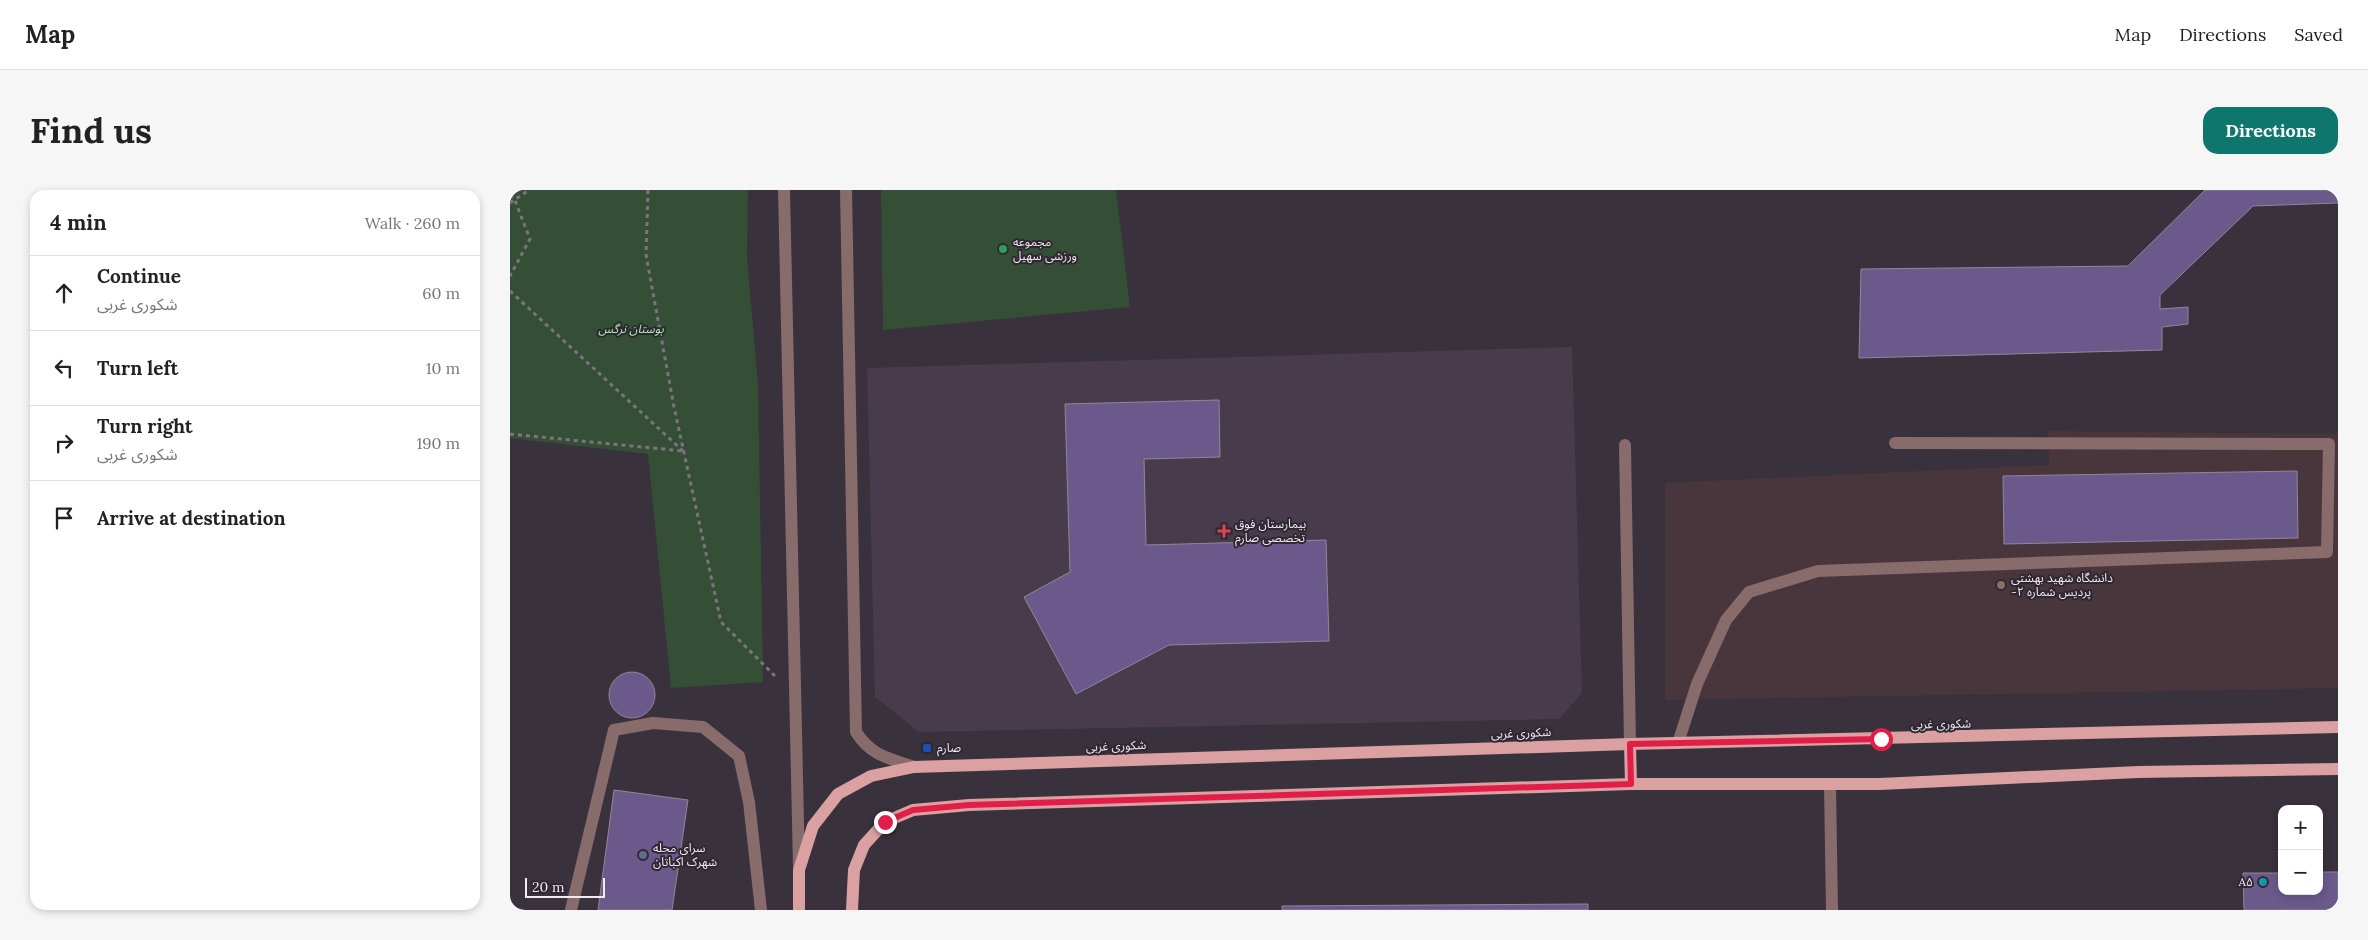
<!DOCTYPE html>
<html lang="en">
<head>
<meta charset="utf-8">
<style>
  :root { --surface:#fff; --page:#f6f6f6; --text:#222; --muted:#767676; --line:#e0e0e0; --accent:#0f766e }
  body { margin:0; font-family:Lora,"Noto Sans Arabic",serif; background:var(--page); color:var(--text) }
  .controls { position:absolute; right:15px; bottom:15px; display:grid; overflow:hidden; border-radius:10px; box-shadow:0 2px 8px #0003 }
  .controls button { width:45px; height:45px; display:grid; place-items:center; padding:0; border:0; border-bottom:1px solid var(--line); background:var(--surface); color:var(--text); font:25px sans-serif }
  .scale { position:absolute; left:15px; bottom:12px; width:80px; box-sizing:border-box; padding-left:5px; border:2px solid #f0eaf1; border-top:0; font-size:14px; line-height:18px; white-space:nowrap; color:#f0eaf1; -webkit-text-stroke:4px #2f2731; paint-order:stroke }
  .stop { position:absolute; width:15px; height:15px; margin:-11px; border:4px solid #e11d48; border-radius:50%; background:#fff }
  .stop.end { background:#e11d48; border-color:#fff; box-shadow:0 1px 5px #0008 }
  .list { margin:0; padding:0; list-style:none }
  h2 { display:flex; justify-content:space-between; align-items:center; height:65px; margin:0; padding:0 20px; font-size:21px }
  h2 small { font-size:16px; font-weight:400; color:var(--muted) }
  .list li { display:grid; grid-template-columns:32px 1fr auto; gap:15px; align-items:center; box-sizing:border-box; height:75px; padding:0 20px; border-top:1px solid var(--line) }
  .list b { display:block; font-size:19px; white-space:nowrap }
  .list p { margin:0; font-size:16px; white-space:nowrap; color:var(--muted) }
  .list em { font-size:16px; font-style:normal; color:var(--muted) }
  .icon { flex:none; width:28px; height:28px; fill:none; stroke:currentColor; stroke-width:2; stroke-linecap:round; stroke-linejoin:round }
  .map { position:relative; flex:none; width:1828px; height:720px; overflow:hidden; border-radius:15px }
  header { display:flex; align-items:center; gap:30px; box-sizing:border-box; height:70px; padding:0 25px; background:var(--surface); border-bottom:1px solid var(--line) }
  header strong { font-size:24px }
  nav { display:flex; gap:28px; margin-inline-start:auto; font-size:18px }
  .intro { display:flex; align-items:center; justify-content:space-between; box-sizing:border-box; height:120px; padding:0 30px }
  h1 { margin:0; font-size:35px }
  .button { padding:12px 22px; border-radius:15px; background:var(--accent); color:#fff; font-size:18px; font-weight:700 }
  main { display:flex; gap:30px; padding:0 30px }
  aside { flex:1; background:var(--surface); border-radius:15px; box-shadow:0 2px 8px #0003 }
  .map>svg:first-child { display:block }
</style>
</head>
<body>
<header>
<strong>Map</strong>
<nav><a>Map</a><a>Directions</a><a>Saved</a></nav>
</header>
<div class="intro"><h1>Find us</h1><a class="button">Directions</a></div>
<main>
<aside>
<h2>4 min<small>Walk · 260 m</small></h2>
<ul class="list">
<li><svg class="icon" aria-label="ahead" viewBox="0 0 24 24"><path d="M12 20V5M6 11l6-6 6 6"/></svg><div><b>Continue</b><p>شکوری غربی</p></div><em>60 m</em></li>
<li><svg class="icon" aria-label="left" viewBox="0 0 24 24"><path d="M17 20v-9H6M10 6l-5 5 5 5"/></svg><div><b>Turn left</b></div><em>10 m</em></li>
<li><svg class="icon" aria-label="right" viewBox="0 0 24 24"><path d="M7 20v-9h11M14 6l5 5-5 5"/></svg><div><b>Turn right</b><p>شکوری غربی</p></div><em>190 m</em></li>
<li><svg class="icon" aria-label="arrive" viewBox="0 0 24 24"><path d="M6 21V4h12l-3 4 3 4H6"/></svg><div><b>Arrive at destination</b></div></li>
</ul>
</aside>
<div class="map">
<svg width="1828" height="720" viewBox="0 0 1828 720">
  <rect width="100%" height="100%" fill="#39313c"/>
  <!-- built -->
  <polygon fill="#483b4b" points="1062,157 1072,503 1049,529 409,542 365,507 357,178"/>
  <!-- education -->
  <polygon fill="#49363c" points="1538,241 1828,244 1828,498 1155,510 1155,293 1539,275"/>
  <!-- green -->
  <g fill="#354f37">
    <polygon points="0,0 238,0 237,67 248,195 253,492 161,498 138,264 0,248"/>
    <polygon points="371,0 606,0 620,117 373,140"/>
  </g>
  <!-- building -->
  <g fill="#6c598c" stroke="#8e8997">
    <polygon points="1695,0 1828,0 1828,13 1743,16 1650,105 1650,119 1678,117 1678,134 1652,137 1652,160 1349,168 1351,79 1618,76"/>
    <polygon points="709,210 710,267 634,269 636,355 816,350 819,451 659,455 566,504 514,407 560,382 555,214"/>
    <polygon points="1787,281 1788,348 1494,354 1493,286"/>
    <circle cx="122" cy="505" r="23"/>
    <polygon points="104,600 178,610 162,720 88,720"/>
    <polygon points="1809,682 1828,682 1828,720 1734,720 1733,683 1772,683 1772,701 1809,701"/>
    <polygon points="1078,714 1078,720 772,720 772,716"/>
  </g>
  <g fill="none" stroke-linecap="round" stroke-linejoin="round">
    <!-- path -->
    <g stroke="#7b747d" stroke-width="3" stroke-dasharray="4 4" stroke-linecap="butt">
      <polyline points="138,0 136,65 164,217 211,432 265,486"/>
      <polyline points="0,5 4,8 20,49 0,86"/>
      <polyline points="0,13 19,0"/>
      <polyline points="0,101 173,261"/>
      <polyline points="0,244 173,261"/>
    </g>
    <!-- minor -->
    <g stroke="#886b6b" stroke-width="12">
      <polyline points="274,0 289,677"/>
      <path d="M336,0L346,542C361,566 379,568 404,577"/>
      <polyline points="1115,255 1120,554"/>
      <polyline points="1168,553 1187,494 1216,430 1239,402 1308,381 1817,362 1819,254 1385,253"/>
      <polyline points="1320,595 1322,720"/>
      <polyline points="61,720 104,540 143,533 193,537 229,566 239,612 251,720"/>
    </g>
    <!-- major -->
    <g stroke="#dba0a1" stroke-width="12">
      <polyline points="1120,554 1121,594"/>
      <polyline points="289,720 289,680 303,636 328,604 361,586 404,577 1120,554 1828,537"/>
      <polyline points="342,720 344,680 354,655 375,632 403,620 459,615 1121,594 1370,594 1628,582 1828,579"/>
    </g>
  </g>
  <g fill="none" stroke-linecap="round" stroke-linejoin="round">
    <!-- route -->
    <polyline stroke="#e11d48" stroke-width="6" points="375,632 403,620 459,615 1121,594 1120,554 1371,549"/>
  </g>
  <!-- markers -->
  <circle fill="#2e9e5b" stroke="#2f2731" stroke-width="2" cx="493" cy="59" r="5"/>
  <path fill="#e0444e" stroke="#2f2731" stroke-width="2" d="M711.5 333.5h5v5h5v5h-5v5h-5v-5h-5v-5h5z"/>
  <circle fill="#8d6e63" stroke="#2f2731" stroke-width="2" cx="1491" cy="395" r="5"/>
  <rect fill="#1a4fb4" stroke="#2f2731" stroke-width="2" x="412" y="553" width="10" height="10" rx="2.5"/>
  <circle fill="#5c6f8a" stroke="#2f2731" stroke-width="2" cx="133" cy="665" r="5"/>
  <circle fill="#0f9aa8" stroke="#2f2731" stroke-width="2" cx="1753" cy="692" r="5"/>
  <g text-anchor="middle" stroke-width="4" stroke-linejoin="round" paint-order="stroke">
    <!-- poi labels -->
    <g font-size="12" fill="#f0eaf1" stroke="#2f2731" text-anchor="start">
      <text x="503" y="56">مجموعه<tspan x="503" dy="14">ورزشی سهیل</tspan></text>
      <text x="725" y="338">بیمارستان فوق<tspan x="725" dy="14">تخصصی صارم</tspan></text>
      <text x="1501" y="392">دانشگاه شهید بهشتی<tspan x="1501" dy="14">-پردیس شماره ۲</tspan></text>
      <text x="427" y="562">صارم</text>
      <text x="143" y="662">سرای محله<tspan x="143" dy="14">شهرک اکباتان</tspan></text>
      <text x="1743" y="696" text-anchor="end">A۵</text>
    </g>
    <!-- park labels -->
    <g font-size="12" font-style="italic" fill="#a5ecac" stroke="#2f2731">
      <text x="121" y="143">بوستان نرگس</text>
    </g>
    <!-- street labels -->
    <g font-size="12" fill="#f0eaf1" stroke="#2f2731">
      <text transform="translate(1431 534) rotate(-1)" y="4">شکوری غربی</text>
      <text transform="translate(1011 543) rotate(-2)" y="4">شکوری غربی</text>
      <text transform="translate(606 556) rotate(-2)" y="4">شکوری غربی</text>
    </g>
  </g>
</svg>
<div class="controls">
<button>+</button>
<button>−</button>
</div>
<div class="scale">20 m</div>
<div class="stop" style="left:1371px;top:549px"></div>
<div class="stop end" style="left:375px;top:632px"></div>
</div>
</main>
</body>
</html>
